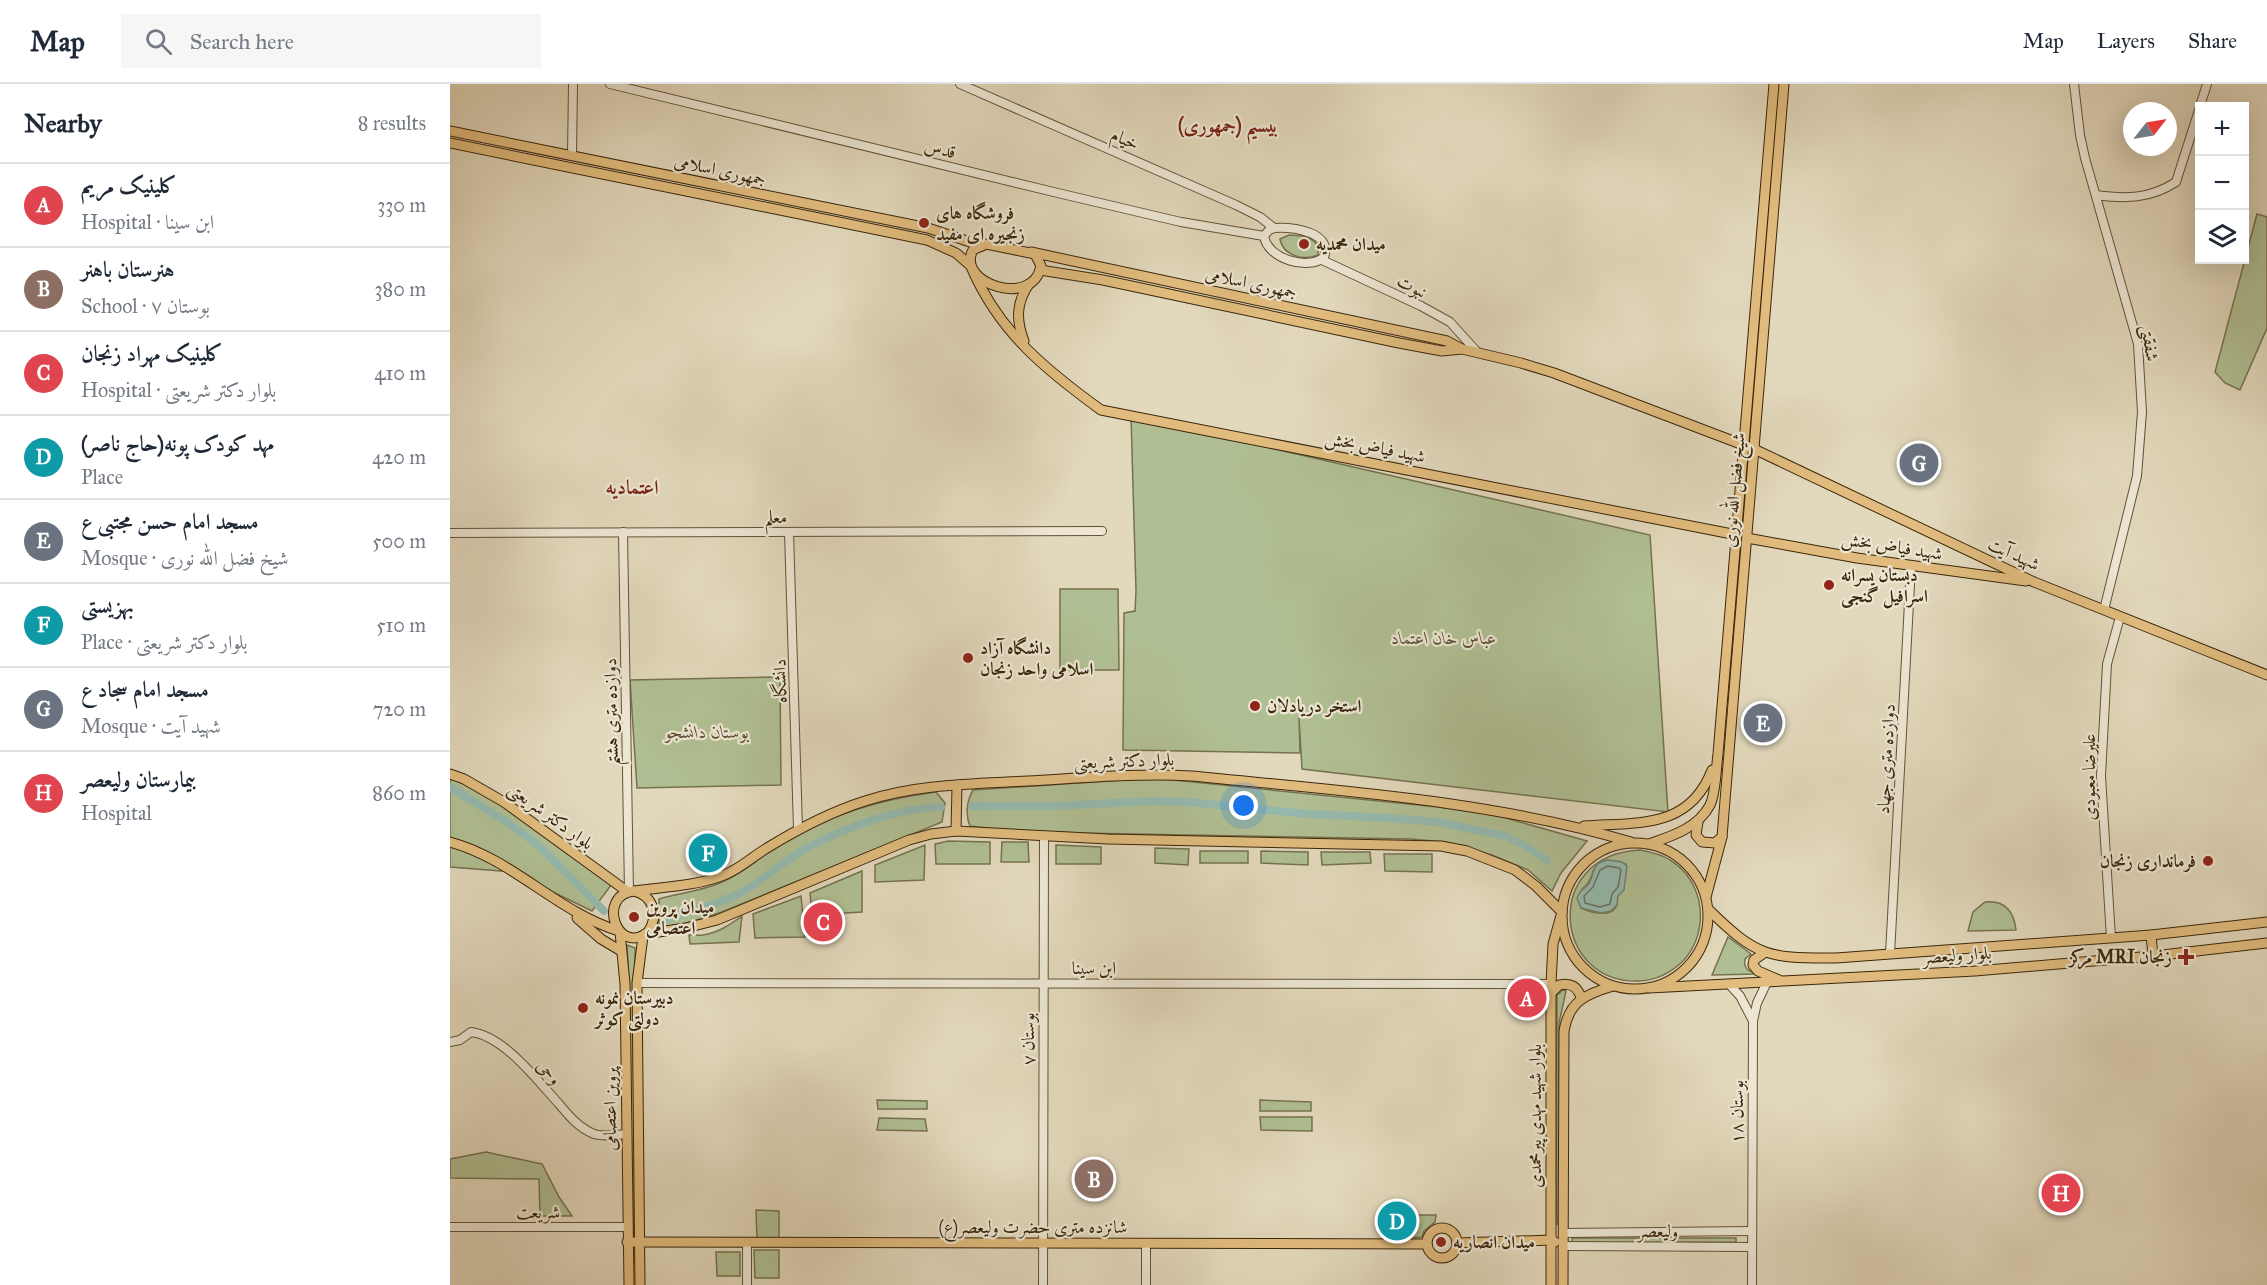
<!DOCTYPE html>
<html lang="en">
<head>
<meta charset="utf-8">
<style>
  :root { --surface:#fff; --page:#f6f6f7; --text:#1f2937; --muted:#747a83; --line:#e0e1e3; --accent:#db2777 }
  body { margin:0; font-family:"IM FELL Great Primer",Amiri,serif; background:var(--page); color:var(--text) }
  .controls { position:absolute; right:18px; top:18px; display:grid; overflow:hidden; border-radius:0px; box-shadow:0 6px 24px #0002 }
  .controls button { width:54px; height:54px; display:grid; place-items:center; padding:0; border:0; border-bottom:2px solid var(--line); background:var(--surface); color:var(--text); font:30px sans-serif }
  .compass { position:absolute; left:1673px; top:18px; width:54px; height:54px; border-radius:50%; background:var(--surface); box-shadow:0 6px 24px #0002; rotate:59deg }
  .you { position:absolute; left:794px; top:722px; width:21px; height:21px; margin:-15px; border:4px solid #fff; border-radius:50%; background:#1a73e8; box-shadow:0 0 0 9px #1a73e833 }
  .badge { display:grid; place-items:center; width:39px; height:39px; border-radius:50%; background:var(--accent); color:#fff; font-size:20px; font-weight:700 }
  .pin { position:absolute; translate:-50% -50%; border:3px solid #fff; box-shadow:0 2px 6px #0006 }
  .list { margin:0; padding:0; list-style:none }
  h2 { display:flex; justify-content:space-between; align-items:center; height:78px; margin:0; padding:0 24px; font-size:26px }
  h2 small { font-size:20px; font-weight:400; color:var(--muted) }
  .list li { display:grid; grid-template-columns:39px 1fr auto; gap:18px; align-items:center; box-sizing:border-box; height:84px; padding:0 24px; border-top:2px solid var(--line) }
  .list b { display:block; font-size:22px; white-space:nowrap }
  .list p { margin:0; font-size:20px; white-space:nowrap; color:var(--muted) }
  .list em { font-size:20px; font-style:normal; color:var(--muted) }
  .icon { flex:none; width:33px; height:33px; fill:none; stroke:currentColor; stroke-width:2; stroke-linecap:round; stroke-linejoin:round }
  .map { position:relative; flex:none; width:1817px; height:1201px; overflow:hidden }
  header { display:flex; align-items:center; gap:36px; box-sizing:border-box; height:84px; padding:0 30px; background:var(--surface); border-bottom:2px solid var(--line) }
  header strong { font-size:28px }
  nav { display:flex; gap:33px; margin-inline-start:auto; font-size:21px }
  .search { width:420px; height:54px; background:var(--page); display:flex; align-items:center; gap:15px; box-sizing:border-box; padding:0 21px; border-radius:0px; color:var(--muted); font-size:22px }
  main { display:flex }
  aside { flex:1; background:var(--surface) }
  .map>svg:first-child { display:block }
</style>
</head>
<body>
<header>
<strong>Map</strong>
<div class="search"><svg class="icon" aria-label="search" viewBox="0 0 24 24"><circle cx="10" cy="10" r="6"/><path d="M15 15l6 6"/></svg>Search here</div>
<nav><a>Map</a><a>Layers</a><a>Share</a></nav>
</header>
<main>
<aside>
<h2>Nearby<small>8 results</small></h2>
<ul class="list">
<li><span class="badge" style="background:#e0444e">A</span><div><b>کلینیک مریم</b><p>Hospital · ابن سینا</p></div><em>330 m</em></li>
<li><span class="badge" style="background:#8d6e63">B</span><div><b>هنرستان باهنر</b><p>School · بوستان ۷</p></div><em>380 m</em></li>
<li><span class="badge" style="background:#e0444e">C</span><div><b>کلینیک مهراد زنجان</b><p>Hospital · بلوار دکتر شریعتی</p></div><em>410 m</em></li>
<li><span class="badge" style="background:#0f9aa8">D</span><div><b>مهد کودک پونه(حاج ناصر)</b><p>Place</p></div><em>420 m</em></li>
<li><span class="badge" style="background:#6b7280">E</span><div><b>مسجد امام حسن مجتبی ع</b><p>Mosque · شیخ فضل الله نوری</p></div><em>500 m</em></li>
<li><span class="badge" style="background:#0f9aa8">F</span><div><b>بهزیستی</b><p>Place · بلوار دکتر شریعتی</p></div><em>510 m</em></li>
<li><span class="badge" style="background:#6b7280">G</span><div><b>مسجد امام سجاد ع</b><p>Mosque · شهید آیت</p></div><em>720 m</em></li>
<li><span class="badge" style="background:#e0444e">H</span><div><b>بیمارستان ولیعصر</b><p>Hospital</p></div><em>860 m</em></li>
</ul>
</aside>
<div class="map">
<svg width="1817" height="1201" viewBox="0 0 1817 1201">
  <rect width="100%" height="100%" fill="#e2d8bc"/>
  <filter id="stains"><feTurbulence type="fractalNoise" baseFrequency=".00333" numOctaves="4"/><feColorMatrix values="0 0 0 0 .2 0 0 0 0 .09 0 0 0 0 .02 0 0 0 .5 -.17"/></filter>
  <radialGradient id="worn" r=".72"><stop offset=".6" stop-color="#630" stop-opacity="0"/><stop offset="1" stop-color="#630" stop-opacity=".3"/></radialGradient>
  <!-- green -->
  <g fill="#b0bf93" stroke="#75724f" stroke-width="1.5" fill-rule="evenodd">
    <polygon points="1807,130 1817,133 1817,244 1790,306 1775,299 1765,288"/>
    <path d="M839,151C850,151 862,152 868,162V171C854,177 833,172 830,155Z"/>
    <polygon points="681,332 1200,451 1218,728 852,685 849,634 850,669 673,666 674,529 685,527 686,507"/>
    <polygon points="610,505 668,505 669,586 610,586"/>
    <polygon points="330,593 331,701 187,704 180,596"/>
    <polygon points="0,694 21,699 164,797 142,827 62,788 0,783"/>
    <path d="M703,694L1018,726L1049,732L1137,757L1111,789L1102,807L1078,786L1042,771L995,758L961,755L630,749L556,746L520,742C515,731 517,716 523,706Z"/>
    <path d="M486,708L495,719L492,738L272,828L241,838L212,844L209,842V815C230,809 252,807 272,798C293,789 310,772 330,760C378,731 431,715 486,708Z"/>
    <polygon points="498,757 540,758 540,780 486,780 485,760"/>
    <polygon points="552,758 578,758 579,778 551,778"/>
    <polygon points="475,761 474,796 425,798 425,781"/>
    <polygon points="606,761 651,763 651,780 606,780"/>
    <polygon points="705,764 739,765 738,781 705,779"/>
    <path d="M1190,766C1201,768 1211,770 1220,776C1255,797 1260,847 1234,876C1222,888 1207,896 1190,897C1103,901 1091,771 1190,766ZM1163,777L1176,780C1177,793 1175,802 1168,811C1163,818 1169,813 1167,821C1162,835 1140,828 1131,824L1132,805C1149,793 1133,782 1163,777Z"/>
    <rect x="750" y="767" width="48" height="12"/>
    <polygon points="811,767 858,768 858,781 811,779"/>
    <polygon points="871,768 920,768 921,779 872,781"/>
    <polygon points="934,770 982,770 982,788 935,787"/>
    <polygon points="412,787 412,828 362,831 360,809"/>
    <polygon points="351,812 355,853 305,854 303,830"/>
    <path d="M1535,818C1555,816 1564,828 1566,846L1518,847L1523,828Z"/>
    <path d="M292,832L289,858L240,860L239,851C245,850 248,852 253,851C268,849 281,840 292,832Z"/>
    <path d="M1278,853L1301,870L1295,875C1293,885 1299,887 1307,890L1262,891Z"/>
    <polygon points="177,861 185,864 184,1150 180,1150 179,897"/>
    <polygon points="1113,906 1116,907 1109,939 1108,1140 1106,1140 1107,911"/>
    <polygon points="427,1016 477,1017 477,1025 428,1025"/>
    <polygon points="810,1016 861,1018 861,1027 810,1027"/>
    <polygon points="810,1033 862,1033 862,1047 811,1046"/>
    <polygon points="429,1034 475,1035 477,1047 427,1046"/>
    <polygon points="36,1068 92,1080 109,1113 122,1132 90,1132 89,1095 0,1094 0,1075"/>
    <polygon points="306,1126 329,1127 329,1154 307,1154"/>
    <polygon points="960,1131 986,1131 985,1138 974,1147 972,1153 960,1154"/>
    <polygon points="1122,1154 1286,1154 1286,1158 1122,1159"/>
    <polygon points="304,1166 329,1166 329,1194 305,1194"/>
    <polygon points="266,1168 290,1168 290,1192 267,1192"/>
  </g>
  <!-- water -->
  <path fill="#95baaf" stroke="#717f6d" stroke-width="1.5" d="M1158,776L1172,778L1177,782L1174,806L1168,812L1167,821L1161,827L1151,829L1131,824L1127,814C1130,807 1132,806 1137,802C1146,792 1139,779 1158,776Z"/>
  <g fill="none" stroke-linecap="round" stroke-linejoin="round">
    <!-- shore -->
    <polygon stroke="#68705d" stroke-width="1.5" points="1158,782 1169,784 1171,786 1168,803 1162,810 1160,820 1150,823 1135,819 1134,812 1143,803 1150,786"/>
    <!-- canal -->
    <g stroke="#95baaf" stroke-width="8">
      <polyline points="0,703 55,737 88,761 154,827"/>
      <polyline points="522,722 604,722 706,717 737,718 858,730 940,734 987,738 1055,752 1072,760 1097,776"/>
      <path d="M216,835C240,827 268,821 290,809C314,796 335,776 359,763C397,743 448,724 491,723"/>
    </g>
    <defs>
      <g id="minor">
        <polyline points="160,0 612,110 731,138 814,152"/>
        <polyline points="510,0 786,121 810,133 824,144"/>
        <polyline points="1624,0 1630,51 1635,74 1688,260 1692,328 1687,392 1654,526"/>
        <polyline points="1750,22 1757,0"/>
        <polyline points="122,72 123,0"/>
        <path d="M1646,111C1675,115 1700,115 1726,98L1750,23"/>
        <path d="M824,144C841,143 883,147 874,173C859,187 817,175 814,152L819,146Z"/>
        <polyline points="872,176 971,222 1000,238 1028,269"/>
        <polyline points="173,448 179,808"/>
        <polyline points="339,448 348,745"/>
        <polyline points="0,449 652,447"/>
        <polyline points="1661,854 1651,692 1657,580 1670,533"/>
        <polyline points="1440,870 1461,482"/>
        <polyline points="187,899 1101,900"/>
        <polyline points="1279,900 1290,912 1303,937 1302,1201"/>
        <polyline points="1303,937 1307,919 1317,898"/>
        <path d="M0,958L10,956L21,948C54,952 87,996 109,1020C119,1032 129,1044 144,1050C154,1053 166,1051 176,1050"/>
        <polyline points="0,1143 177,1143"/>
        <polyline points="1113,1149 1302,1147"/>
        <polyline points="297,1159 297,1201"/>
        <polyline points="696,1159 696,1201"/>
        <polyline points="1113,1162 1302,1163"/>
        <polyline points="593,1201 594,752"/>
      </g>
      <g id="major">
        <polyline points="0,47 478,144 532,162"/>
        <polyline points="0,59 477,156 506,169 521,182"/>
        <path d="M536,160L585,170L591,182C583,225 505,199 523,166Z"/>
        <polyline points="581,168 997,257 1012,265 1071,279 1104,289 1304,365 1584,498 1817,591"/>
        <path d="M522,185C550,249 596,286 651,326L1287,451"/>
        <polyline points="590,186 653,196 949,259 992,267 1012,265"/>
        <path d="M574,257C566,236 566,219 579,200"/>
        <polyline points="1297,454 1407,474 1576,497"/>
        <polyline points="0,690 14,695 54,718 178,808"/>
        <polyline points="1248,738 1246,751 1252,758 1265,759 1272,753"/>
        <path d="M1134,742C1187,738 1239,746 1262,686"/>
        <polyline points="506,747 507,701"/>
        <path d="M0,758C63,775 107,828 169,847"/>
        <circle cx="1185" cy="832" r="73"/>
        <path d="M1199,760C1222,752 1248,744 1260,721C1266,709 1266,684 1268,670L1324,0"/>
        <path d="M184,807C214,803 247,802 274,791C290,785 302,773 317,764C348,745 380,728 415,717C467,700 523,700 578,697C633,694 687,689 742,692C890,707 1039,716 1181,758"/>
        <path d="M184,807C204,812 209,832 198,848C167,873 146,811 184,807Z"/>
        <polyline points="1256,813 1272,753 1334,0"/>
        <path d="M1258,825C1308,874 1318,874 1386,874L1701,851L1817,838"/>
        <polyline points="127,834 151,855 171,867"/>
        <polyline points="170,848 175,900 179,1201"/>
        <polyline points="195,850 236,844 267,836 459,756 481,750 506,747 658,755 991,762 1017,767 1065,786 1086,802 1112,828 1103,860 1101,900 1101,1201"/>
        <polyline points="1701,851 1703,872"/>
        <polyline points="1314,869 1304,876 1303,881 1308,887 1329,896"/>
        <polyline points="1199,904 1525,887 1703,872 1817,859"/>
        <path d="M1101,909L1109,901C1121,898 1128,903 1131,914"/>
        <circle cx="992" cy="1159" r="15"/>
        <polyline points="177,1158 977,1160"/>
        <polyline points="1007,1159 1102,1156 1105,1158"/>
        <polyline points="190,1201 187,899 193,852"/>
        <path d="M1113,1201L1114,947C1119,917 1136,910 1163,902"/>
      </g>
    </defs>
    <!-- minor casing -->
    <use href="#minor" stroke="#645237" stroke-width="10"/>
    <!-- major casing -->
    <use href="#major" stroke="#3a260b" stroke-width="11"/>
    <!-- minor -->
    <use href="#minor" stroke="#ece6d3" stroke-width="8"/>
    <!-- major -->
    <use href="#major" stroke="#e1bc7e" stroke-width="9"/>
  </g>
  <!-- markers -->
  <g fill="#8f2418" stroke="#ece6d3" stroke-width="2">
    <circle cx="474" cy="139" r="6"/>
    <circle cx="854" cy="160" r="6"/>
    <circle cx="1379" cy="501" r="6"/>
    <circle cx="518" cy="574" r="6"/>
    <circle cx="805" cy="622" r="6"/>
    <circle cx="1758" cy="777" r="6"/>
    <circle cx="184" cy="833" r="6"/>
    <path d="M1733 864h6v6h6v6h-6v6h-6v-6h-6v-6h6z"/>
    <circle cx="133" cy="924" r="6"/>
    <circle cx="991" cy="1158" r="6"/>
  </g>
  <g text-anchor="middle" stroke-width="4.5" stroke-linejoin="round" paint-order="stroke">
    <!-- street labels -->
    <g font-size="18" fill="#3a260b" stroke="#ece6d3">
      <text transform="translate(675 55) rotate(24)" y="6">خیام</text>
      <text transform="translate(490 65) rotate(13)" y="6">قدس</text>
      <text transform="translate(270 86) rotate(12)" y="6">جمهوری اسلامی</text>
      <text transform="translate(801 199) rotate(12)" y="6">جمهوری اسلامی</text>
      <text transform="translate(962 202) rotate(26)" y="6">نبوت</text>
      <text transform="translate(1700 259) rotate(81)" y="6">شفقتی</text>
      <text transform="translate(925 363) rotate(11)" y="6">شهید فیاض بخش</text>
      <text transform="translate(1284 406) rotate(-85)" y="6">شیخ فضل الله نوری</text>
      <text x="326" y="439">معلم</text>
      <text transform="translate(1442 462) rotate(9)" y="6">شهید فیاض بخش</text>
      <text transform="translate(1564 470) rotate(25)" y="6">شهید آیت</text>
      <text transform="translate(330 597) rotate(-91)" y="6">دانشگاه</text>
      <text transform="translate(161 628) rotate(-91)" y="6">دوازده متری هشتم</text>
      <text transform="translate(1436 675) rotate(-87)" y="6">دوازده متری جهاد</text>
      <text transform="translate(674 677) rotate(-2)" y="6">بلوار دکتر شریعتی</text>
      <text transform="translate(1639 693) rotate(-90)" y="6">علیرضا معبودی</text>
      <text transform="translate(101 732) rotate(36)" y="6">بلوار دکتر شریعتی</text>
      <text transform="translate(1507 871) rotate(-4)" y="6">بلوار ولیعصر</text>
      <text x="644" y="890">ابن سینا</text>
      <text transform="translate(578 955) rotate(-90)" y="6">بوستان ۷</text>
      <text transform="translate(99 988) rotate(47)" y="6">وحی</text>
      <text transform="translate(160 1025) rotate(-90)" y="6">پروین اعتصامی</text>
      <text transform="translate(1287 1028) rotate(-90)" y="6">بوستان ۱۸</text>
      <text transform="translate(1085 1032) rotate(-90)" y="6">بلوار شهید مهدی پیرمحمدی</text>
      <text x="88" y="1134">شریعت</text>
      <text x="583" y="1149">شانزده متری حضرت ولیعصر(ع)</text>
      <text x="1208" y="1153">ولیعصر</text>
    </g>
    <!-- poi labels -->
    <g font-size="18" font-weight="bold" fill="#3a260b" stroke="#ece6d3" text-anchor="start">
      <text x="486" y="135">فروشگاه های<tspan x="486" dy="21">زنجیره ای مفید</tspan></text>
      <text x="866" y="166">میدان محمدیه</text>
      <text x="1391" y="497">دبستان پسرانه<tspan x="1391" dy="21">اسرافیل گنجی</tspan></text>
      <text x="530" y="570">دانشگاه آزاد<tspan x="530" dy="21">اسلامی واحد زنجان</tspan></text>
      <text x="817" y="628">استخر دریادلان</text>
      <text x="1746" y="783" text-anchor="end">فرمانداری زنجان</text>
      <text x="196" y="829">میدان پروین<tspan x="196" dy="21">اعتصامی</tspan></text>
      <text x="1722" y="879" text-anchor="end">مرکز MRI زنجان</text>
      <text x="145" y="920">دبیرستان نمونه<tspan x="145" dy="21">دولتی کوثر</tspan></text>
      <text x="1003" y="1164">میدان انصاریه</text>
    </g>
    <!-- park labels -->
    <g font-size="18" font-style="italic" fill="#584c2d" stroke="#ece6d3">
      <text x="994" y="560">عباس خان اعتماد</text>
      <text x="257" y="654">بوستان دانشجو</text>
    </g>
    <!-- neighbourhood labels -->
    <g font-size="20" font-weight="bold" fill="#7a1f14" stroke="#ece6d3">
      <text x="778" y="48">(بیسیم (جمهوری</text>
      <text x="182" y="410">اعتمادیه</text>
    </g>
  </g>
  <rect width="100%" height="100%" filter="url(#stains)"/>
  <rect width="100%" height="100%" fill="url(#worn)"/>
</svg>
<div class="controls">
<button>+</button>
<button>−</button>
<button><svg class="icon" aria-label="layers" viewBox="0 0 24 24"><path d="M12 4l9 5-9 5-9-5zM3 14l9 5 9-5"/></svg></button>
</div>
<svg class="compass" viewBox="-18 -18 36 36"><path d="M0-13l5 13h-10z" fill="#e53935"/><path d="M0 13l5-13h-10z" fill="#747a83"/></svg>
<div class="you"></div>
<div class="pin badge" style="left:1077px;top:914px;background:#e0444e">A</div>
<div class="pin badge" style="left:644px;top:1095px;background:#8d6e63">B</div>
<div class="pin badge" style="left:373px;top:838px;background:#e0444e">C</div>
<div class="pin badge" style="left:947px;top:1137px;background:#0f9aa8">D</div>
<div class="pin badge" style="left:1313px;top:639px;background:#6b7280">E</div>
<div class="pin badge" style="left:258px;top:769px;background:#0f9aa8">F</div>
<div class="pin badge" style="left:1469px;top:379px;background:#6b7280">G</div>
<div class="pin badge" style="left:1611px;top:1109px;background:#e0444e">H</div>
</div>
</main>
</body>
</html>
